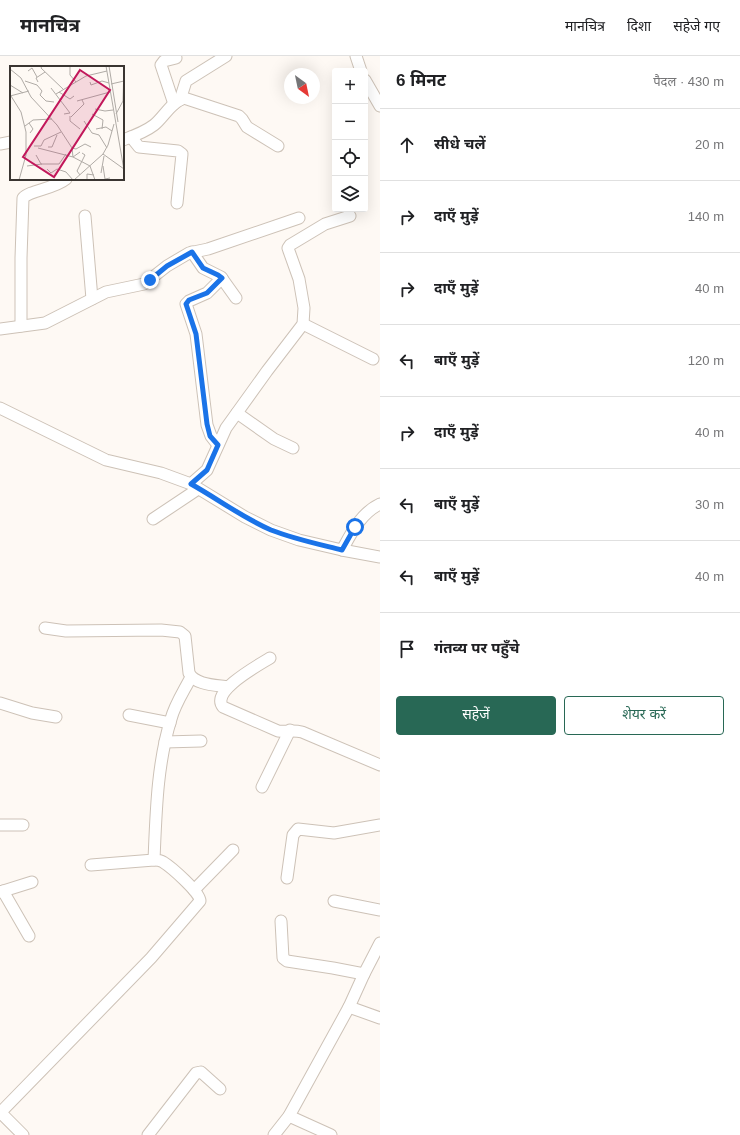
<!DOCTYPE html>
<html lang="hi">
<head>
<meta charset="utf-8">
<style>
  :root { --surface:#fff; --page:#f6f6f6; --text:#202124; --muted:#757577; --line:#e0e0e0; --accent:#286855 }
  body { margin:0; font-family:Arial,"Noto Sans Devanagari",sans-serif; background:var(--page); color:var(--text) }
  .controls { position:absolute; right:12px; top:12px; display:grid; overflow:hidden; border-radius:4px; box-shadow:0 4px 16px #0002 }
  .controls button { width:36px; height:36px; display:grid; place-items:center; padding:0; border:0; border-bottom:1px solid var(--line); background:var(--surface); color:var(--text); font:20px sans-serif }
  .compass { position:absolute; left:284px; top:12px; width:36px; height:36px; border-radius:50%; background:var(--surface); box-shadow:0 4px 16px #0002; rotate:147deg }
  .stop { position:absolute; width:12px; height:12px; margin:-9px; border:3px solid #1a73e8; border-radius:50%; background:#fff }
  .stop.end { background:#1a73e8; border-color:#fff; box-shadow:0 1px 4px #0008 }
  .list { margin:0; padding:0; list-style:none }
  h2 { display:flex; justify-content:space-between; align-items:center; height:52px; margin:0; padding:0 16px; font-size:17px }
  h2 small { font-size:13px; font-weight:400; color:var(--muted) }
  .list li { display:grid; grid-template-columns:26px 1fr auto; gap:12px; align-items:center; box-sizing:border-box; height:72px; padding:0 16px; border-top:1px solid var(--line) }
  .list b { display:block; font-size:15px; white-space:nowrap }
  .list em { font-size:13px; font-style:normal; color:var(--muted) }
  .actions { display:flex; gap:8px; padding:12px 16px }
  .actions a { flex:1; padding:9px 0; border:1px solid var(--accent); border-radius:4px; text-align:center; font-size:14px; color:var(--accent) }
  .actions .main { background:var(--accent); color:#fff }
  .icon { flex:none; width:22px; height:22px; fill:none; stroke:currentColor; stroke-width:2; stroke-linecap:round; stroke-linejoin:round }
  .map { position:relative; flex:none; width:380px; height:1079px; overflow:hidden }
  header { display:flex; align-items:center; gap:24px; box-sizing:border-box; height:56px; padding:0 20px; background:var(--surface); border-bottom:1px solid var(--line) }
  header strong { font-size:19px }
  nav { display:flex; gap:22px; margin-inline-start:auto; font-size:14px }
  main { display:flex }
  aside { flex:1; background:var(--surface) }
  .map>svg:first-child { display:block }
</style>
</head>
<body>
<header>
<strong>मानचित्र</strong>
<nav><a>मानचित्र</a><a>दिशा</a><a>सहेजे गए</a></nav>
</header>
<main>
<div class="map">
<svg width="380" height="1079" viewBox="0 0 380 1079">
  <rect width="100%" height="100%" fill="#fef9f4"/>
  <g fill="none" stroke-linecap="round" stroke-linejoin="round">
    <defs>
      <g id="minor">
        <polyline points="356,0 361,15"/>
        <polyline points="365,24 380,50"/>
        <polyline points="180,44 186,25 226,0"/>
        <polyline points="174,48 161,9 164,5 176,2"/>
        <polyline points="131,81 139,91 178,95 182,98 177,147"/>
        <path d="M123,84C134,80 145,76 154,69C164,61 171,46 184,42L239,60L242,63L247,71L278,90"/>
        <polyline points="0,88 11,86"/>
        <polyline points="85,160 92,243"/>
        <polyline points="192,196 203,212 221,221 236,242"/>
        <polyline points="303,268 373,303"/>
        <path d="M21,270V202L23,142C30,134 54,133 66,123"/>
        <polyline points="0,273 45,267 106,236 144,228 167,210 189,197 208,193 299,162"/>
        <polyline points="0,352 106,404 161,417 191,428 245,461 271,474 299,484 342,494 380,501"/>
        <polyline points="237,357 274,383 293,392"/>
        <polyline points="218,389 211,380 207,369 196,278 186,248 189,245 207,237 222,222"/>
        <polyline points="191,428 207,414 226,372 267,315 303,268 304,252 299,223 289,195 288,192 290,189 325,168 350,160"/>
        <polyline points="153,463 198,433"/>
        <path d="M342,494C352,476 361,457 380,448"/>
        <path d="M45,572L66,575L161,574L180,576L185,580L189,617C195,629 216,629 228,631"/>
        <path d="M270,602C259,609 210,635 223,651L278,675C287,676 293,674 302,676L380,709"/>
        <polyline points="0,647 32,657 56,661"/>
        <polyline points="129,659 170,667"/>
        <polyline points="165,686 201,685"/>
        <polyline points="262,731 290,674"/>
        <polyline points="0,769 23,769"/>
        <polyline points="91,809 154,804"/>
        <polyline points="287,822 293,779 298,773 334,777 380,769"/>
        <polyline points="194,834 233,794"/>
        <polyline points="3,835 29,880"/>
        <polyline points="0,836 32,826"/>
        <polyline points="334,845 380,854"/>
        <polyline points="281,865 283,902 287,905 333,912 364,918"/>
        <polyline points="349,951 380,962"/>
        <polyline points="0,1056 23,1079"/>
        <path d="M0,1057L151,902L200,845C200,836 171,811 163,806C160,804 157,804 154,804C156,757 157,708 171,663C175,648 184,635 191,621"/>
        <polyline points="289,1060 331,1079"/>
        <polyline points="148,1079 196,1017 201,1016 220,1033"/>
        <polyline points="274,1079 289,1060 349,951 364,918 380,887"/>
      </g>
    </defs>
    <!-- minor casing -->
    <use href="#minor" stroke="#cdc2b7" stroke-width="13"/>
    <!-- minor -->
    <use href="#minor" stroke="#fff" stroke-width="11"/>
  </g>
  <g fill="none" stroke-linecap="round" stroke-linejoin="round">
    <!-- route -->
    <path stroke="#1a73e8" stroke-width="5" d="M150,224L167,210L192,196L203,212L218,219L222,222L207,237L189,244L186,248L196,278L207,368L210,380L218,389L207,414L191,428C218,443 243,462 271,474C294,483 318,488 342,494L355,471"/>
  </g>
  <!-- overview -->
  <g transform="translate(10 10)">
    <rect width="114" height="114" fill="#fef9f4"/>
    <path fill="none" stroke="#b0aba6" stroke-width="1" d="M32,0L31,2L53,23M60,0V9L66,16M96,0L114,104M99,0L108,56M0,3L11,12L21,31L47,59L62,82L63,91L80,100M18,5L22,2L27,11M15,15L27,19L32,25L30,29L36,35L44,36M28,16L26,12L35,6M80,16L81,19L92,15L99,17M101,18L114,15M0,19L13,27M41,22L60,47L54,48M49,26L60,33L64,30M46,28L76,10L97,5M0,30L19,25M1,30L11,46L16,66V89L9,114M67,35L100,26M85,43L95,45L103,44M82,48L93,54L92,63M106,48L113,35L114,0M60,50V55L70,63M61,51L74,38L72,34M74,55L82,67L89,69L97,82M19,57L23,63L20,67M15,60L23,54L42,53M86,63L96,61L102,65M24,80H31L34,74L51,66M38,81H42L47,69M28,82L63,91L70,86M62,82L66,83L75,78L81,81M93,88L98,79L104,58M26,89L31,98H49L56,88M17,100L32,98M80,100L85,114M93,100L95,113L100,112M37,103L41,107L47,103L56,106L63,114M91,107L94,90M70,109L67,105L75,89L72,87M64,114L93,88L114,103M77,114V108L84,109"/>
    <path fill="#c2185b" fill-opacity="0.15" stroke="#c2185b" stroke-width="2" d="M70,4L100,24L44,111L13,91Z"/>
    <rect width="114" height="114" fill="none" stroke="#3a3531" stroke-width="2"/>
  </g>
</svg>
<div class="controls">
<button>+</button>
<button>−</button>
<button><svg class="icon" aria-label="locate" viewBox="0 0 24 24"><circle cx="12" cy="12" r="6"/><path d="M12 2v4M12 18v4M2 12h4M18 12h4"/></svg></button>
<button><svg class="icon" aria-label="layers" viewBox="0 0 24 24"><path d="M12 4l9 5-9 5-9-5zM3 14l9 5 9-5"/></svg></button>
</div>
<svg class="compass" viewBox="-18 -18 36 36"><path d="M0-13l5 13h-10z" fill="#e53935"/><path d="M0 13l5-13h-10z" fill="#757577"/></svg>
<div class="stop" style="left:355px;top:471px"></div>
<div class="stop end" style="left:150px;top:224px"></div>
</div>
<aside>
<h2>6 मिनट<small>पैदल · 430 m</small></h2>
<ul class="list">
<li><svg class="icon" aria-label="ahead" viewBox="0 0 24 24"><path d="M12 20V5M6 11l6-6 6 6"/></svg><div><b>सीधे चलें</b></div><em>20 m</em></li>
<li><svg class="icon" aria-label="right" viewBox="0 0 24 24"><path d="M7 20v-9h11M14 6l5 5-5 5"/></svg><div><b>दाएँ मुड़ें</b></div><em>140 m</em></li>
<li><svg class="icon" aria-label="right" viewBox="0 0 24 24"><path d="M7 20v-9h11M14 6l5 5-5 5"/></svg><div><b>दाएँ मुड़ें</b></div><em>40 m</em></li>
<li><svg class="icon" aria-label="left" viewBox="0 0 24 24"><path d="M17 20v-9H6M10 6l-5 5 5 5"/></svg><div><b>बाएँ मुड़ें</b></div><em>120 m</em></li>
<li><svg class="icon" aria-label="right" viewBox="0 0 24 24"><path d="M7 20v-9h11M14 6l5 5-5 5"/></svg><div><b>दाएँ मुड़ें</b></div><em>40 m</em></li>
<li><svg class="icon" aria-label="left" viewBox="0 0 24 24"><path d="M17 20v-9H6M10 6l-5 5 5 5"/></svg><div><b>बाएँ मुड़ें</b></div><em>30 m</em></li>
<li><svg class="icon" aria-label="left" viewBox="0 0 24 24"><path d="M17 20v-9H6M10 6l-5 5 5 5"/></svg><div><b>बाएँ मुड़ें</b></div><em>40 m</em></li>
<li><svg class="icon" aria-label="arrive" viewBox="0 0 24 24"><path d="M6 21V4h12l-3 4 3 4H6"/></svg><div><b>गंतव्य पर पहुँचे</b></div></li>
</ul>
<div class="actions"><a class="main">सहेजें</a><a>शेयर करें</a></div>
</aside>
</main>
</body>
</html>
